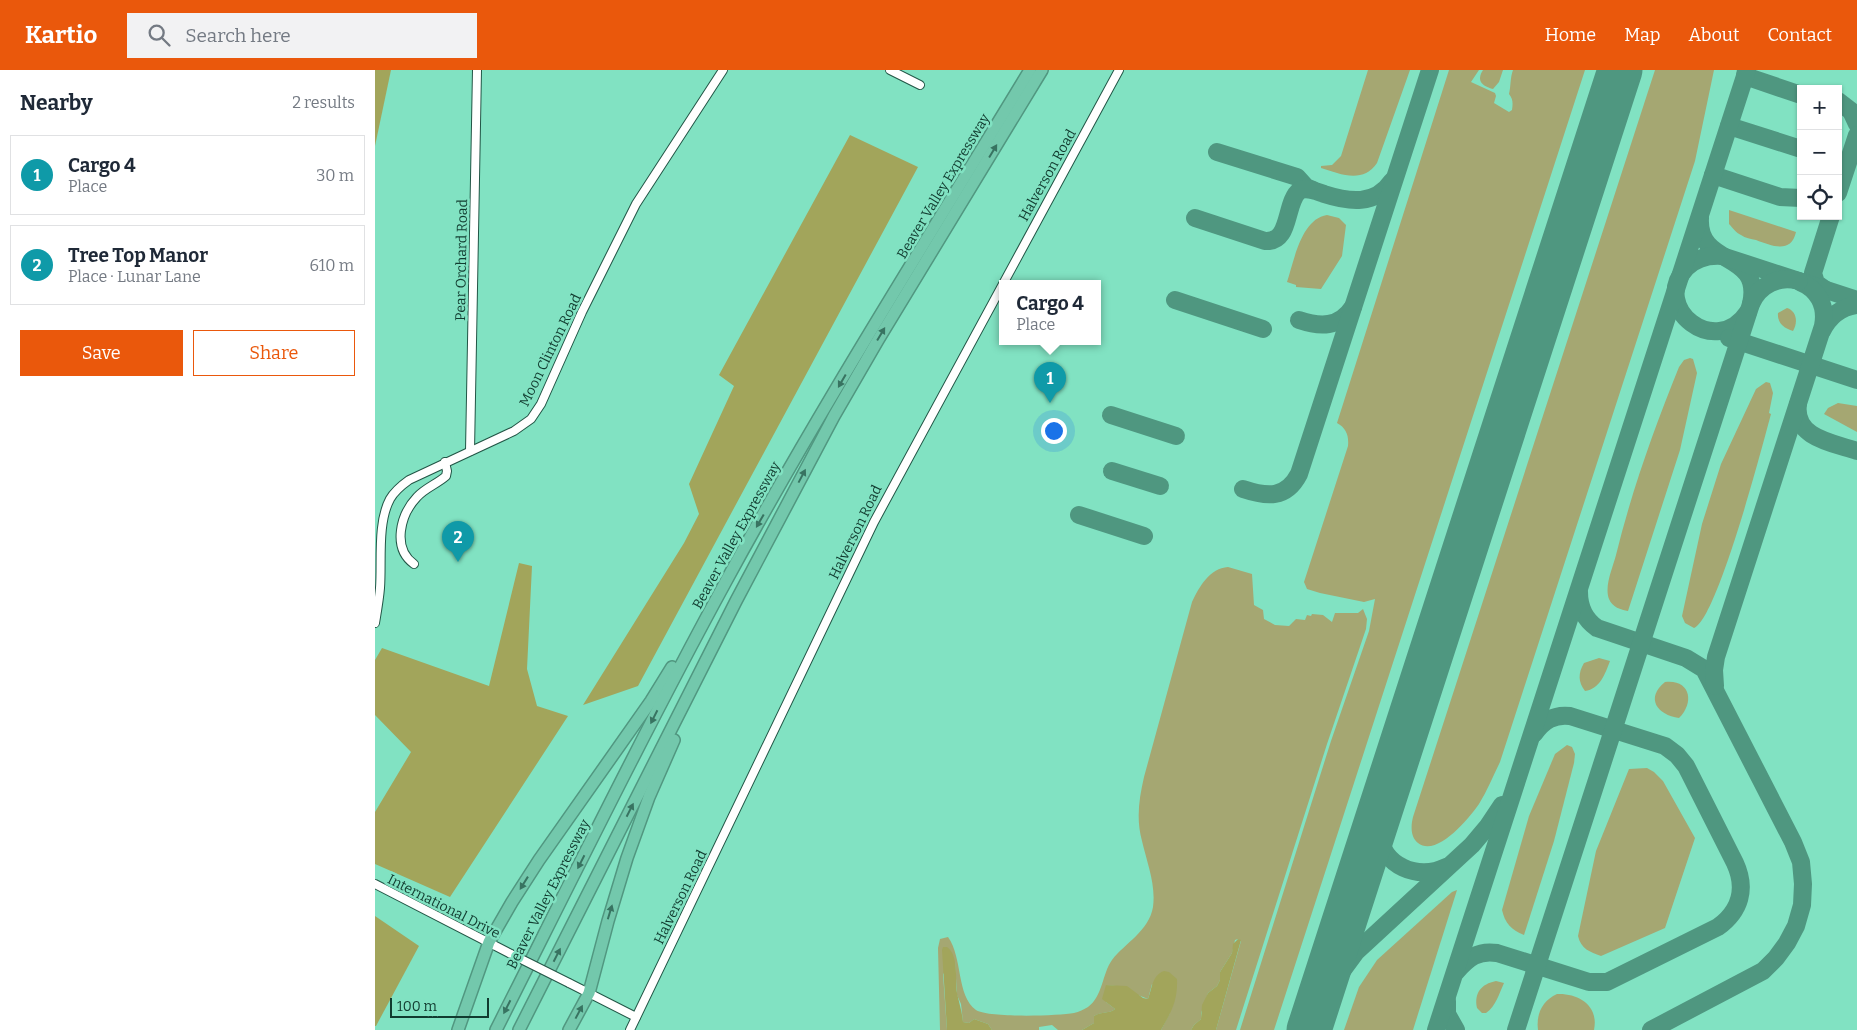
<!DOCTYPE html>
<html lang="en">
<head>
<meta charset="utf-8">
<style>
  :root { --surface:#fff; --page:#f2f2f3; --text:#1f2937; --muted:#747a83; --line:#e0e1e3; --accent:#ea580c }
  body { margin:0; font-family:Bitter,serif; background:var(--page); color:var(--text) }
  .controls { position:absolute; right:15px; top:15px; display:grid; overflow:hidden; border-radius:0px; box-shadow:0 1px 4px #0004 }
  .controls button { width:45px; height:45px; display:grid; place-items:center; padding:0; border:0; border-bottom:1px solid var(--line); background:var(--surface); color:var(--text); font:25px sans-serif }
  .scale { position:absolute; left:15px; bottom:12px; width:99px; box-sizing:border-box; padding-left:5px; border:2px solid #113b2f; border-top:0; font-size:14px; line-height:18px; white-space:nowrap; color:#113b2f; -webkit-text-stroke:4px #81e2c2; paint-order:stroke }
  .you { position:absolute; left:678px; top:360px; width:18px; height:18px; margin:-12px; border:4px solid #fff; border-radius:50%; background:#1a73e8; box-shadow:0 0 0 8px #1a73e833 }
  .badge { display:grid; place-items:center; width:32px; height:32px; border-radius:50%; background:var(--accent); color:#fff; font-size:16px; font-weight:700 }
  .pin { position:absolute; translate:-50% -41px; filter:drop-shadow(0 1px 2px #0008) }
  .pin::after { content:''; position:absolute; top:26px; width:18px; height:15px; background:inherit; clip-path:polygon(0 0,100% 0,50% 100%) }
  .popup { position:absolute; left:624px; top:210px; width:102px; height:65px; box-sizing:border-box; display:grid; place-content:center; border-radius:0px; background:var(--surface); filter:drop-shadow(0 1px 4px #0005); font-size:16px; white-space:nowrap; color:var(--muted) }
  .popup b { font-size:19px; color:var(--text) }
  .popup::after { content:''; position:absolute; left:50%; top:100%; margin-left:-10px; border:10px solid transparent; border-top-color:var(--surface) }
  .list { margin:0; padding:0; list-style:none }
  h2 { display:flex; justify-content:space-between; align-items:center; height:65px; margin:0; padding:0 20px; font-size:21px }
  h2 small { font-size:16px; font-weight:400; color:var(--muted) }
  .list li { display:grid; grid-template-columns:32px 1fr auto; gap:15px; align-items:center; box-sizing:border-box; height:80px; margin:0 10px 10px; padding:0 10px; border:1px solid var(--line); border-radius:0px }
  .list b { display:block; font-size:19px; white-space:nowrap }
  .list p { margin:0; font-size:16px; white-space:nowrap; color:var(--muted) }
  .list em { font-size:16px; font-style:normal; color:var(--muted) }
  .actions { display:flex; gap:10px; padding:15px 20px }
  .actions a { flex:1; padding:11px 0; border:1px solid var(--accent); border-radius:0px; text-align:center; font-size:18px; color:var(--accent) }
  .actions .main { background:var(--accent); color:#fff }
  .icon { flex:none; width:28px; height:28px; fill:none; stroke:currentColor; stroke-width:2; stroke-linecap:round; stroke-linejoin:round }
  .map { position:relative; flex:none; width:1482px; height:960px; overflow:hidden }
  header { display:flex; align-items:center; gap:30px; box-sizing:border-box; height:70px; padding:0 25px; background:var(--accent); color:#fff }
  header strong { font-size:24px }
  nav { display:flex; gap:28px; margin-inline-start:auto; font-size:18px }
  .search { width:350px; height:45px; background:var(--page); display:flex; align-items:center; gap:12px; box-sizing:border-box; padding:0 18px; border-radius:0px; color:var(--muted); font-size:19px }
  main { display:flex }
  aside { flex:1; background:var(--surface) }
  .map>svg:first-child { display:block }
</style>
</head>
<body>
<header>
<strong>Kartio</strong>
<div class="search"><svg class="icon" aria-label="search" viewBox="0 0 24 24"><circle cx="10" cy="10" r="6"/><path d="M15 15l6 6"/></svg>Search here</div>
<nav><a>Home</a><a>Map</a><a>About</a><a>Contact</a></nav>
</header>
<main>
<aside>
<h2>Nearby<small>2 results</small></h2>
<ul class="list">
<li><span class="badge" style="background:#0f9aa8">1</span><div><b>Cargo 4</b><p>Place</p></div><em>30 m</em></li>
<li><span class="badge" style="background:#0f9aa8">2</span><div><b>Tree Top Manor</b><p>Place · Lunar Lane</p></div><em>610 m</em></li>
</ul>
<div class="actions"><a class="main">Save</a><a>Share</a></div>
</aside>
<div class="map">
<svg width="1482" height="960" viewBox="0 0 1482 960">
  <rect width="100%" height="100%" fill="#81e2c2"/>
  <!-- green -->
  <g fill="#a5a772">
    <path d="M993,0H1035L1002,93C988,114 965,104 946,98V96L957,95L966,86Z"/>
    <path d="M1074,0H1104L1096,12L1120,23L1121,26L1119,33L1134,42L1137,40C1138,33 1138,29 1134,24C1136,16 1135,8 1138,0H1210L899,960H865L956,671L994,561L1000,529L989,532L945,523L932,519L929,512L973,376C974,365 971,358 962,353Z"/>
    <path d="M1108,0H1128L1124,12L1118,19C1107,16 1101,11 1108,0Z"/>
    <path d="M1280,0H1339L1320,91L1125,692C1118,706 1112,721 1104,734C1095,747 1062,788 1043,773C1035,767 1036,755 1038,747Z"/>
    <path d="M1354,140L1421,162C1416,184 1397,176 1381,170C1376,169 1370,168 1366,165C1361,163 1358,158 1354,154Z"/>
    <path d="M952,145L964,148L971,155L967,186L946,219L921,217V215L912,212C919,191 926,149 952,145Z"/>
    <path d="M1412,238C1422,241 1423,253 1418,261C1409,258 1402,253 1403,243Z"/>
    <path d="M1315,288L1318,289L1322,303L1305,380L1253,541C1246,540 1237,537 1234,529C1229,516 1238,497 1241,485C1257,420 1279,359 1304,297L1309,290Z"/>
    <path d="M1391,312L1395,313L1398,323L1394,343L1396,344C1388,374 1342,550 1319,558L1310,553L1307,546L1327,454L1346,394L1381,319Z"/>
    <polygon points="1463,333 1482,336 1482,362 1449,344 1453,338"/>
    <path d="M853,497L877,504L879,535L888,540L889,549L900,555L914,556L921,549L930,550L932,545L936,546L937,544L948,545L957,552L960,543H983L988,539L992,549L991,559L952,674L861,960H841L866,871L863,869L860,870L857,883L845,902V910L842,916L833,923L826,943V949L819,955L816,960H786L795,943L777,914L773,929L741,916L731,915V932L740,939C735,944 727,941 719,946V953L707,960H683L677,955L664,957V960H617L613,954L599,949L594,953L588,952L586,934L582,925L580,892L568,904L572,960H565L563,878L565,869L573,867C588,888 581,925 601,940C613,948 683,946 699,943C704,942 709,939 713,937C728,926 727,904 737,890C750,873 774,861 778,837C781,814 772,793 767,771C761,749 764,729 769,707L817,532C824,517 835,498 853,497Z"/>
    <path d="M1224,588L1235,591C1230,604 1225,619 1210,621C1203,612 1203,603 1209,593Z"/>
    <path d="M1290,612C1315,609 1320,632 1304,648C1282,645 1270,628 1290,612Z"/>
    <path d="M1192,675L1197,677L1200,684L1199,693L1179,771L1149,865C1136,860 1130,853 1127,840L1154,746L1180,684Z"/>
    <path d="M1272,698L1279,702L1288,711L1320,768L1290,858L1226,886C1215,882 1206,879 1203,866L1221,781L1254,699Z"/>
    <polygon points="1082,820 1038,960 969,960 984,917 1002,890 1077,822"/>
    <path d="M1121,911L1129,913C1124,924 1121,936 1111,943H1107L1102,938C1099,923 1106,914 1121,911Z"/>
    <path d="M1182,924C1204,923 1224,936 1219,960H1163C1161,944 1167,931 1182,924Z"/>
  </g>
  <!-- forest -->
  <g fill="#a2a55b">
    <polygon points="0,0 16,0 0,76"/>
    <polygon points="475,65 543,97 263,616 208,635 309,473 324,444 314,414 359,316 344,305"/>
    <polygon points="144,493 157,496 152,599 162,636 193,646 75,827 0,794 0,742 36,682 0,645 0,590 7,578 114,616"/>
    <polygon points="0,846 44,876 1,956 0,956"/>
    <polygon points="863,869 866,870 841,960 816,960 819,955 826,949 827,935 833,923 842,916 845,910 845,902 857,883 858,874"/>
    <path d="M568,877H572C584,885 580,910 582,923C584,933 587,941 588,952L594,953L599,949L613,954L617,960H572L567,880Z"/>
    <path d="M789,901L794,902L802,909C803,930 796,943 786,960H707L719,953V946C726,941 735,944 740,939L727,929L731,915L752,916L768,928L773,929C777,919 777,905 789,901Z"/>
  </g>
  <g fill="none" stroke-linecap="round" stroke-linejoin="round">
    <!-- taxiway -->
    <g stroke="#4f9780" stroke-width="18">
      <polyline points="1371,0 1370,6 1426,25"/>
      <polyline points="1244,2 1245,0"/>
      <polyline points="1463,31 1476,41 1482,54"/>
      <polyline points="1354,56 1426,79"/>
      <polyline points="842,82 922,107 931,117 938,120"/>
      <polyline points="1338,105 1405,127 1426,128"/>
      <polyline points="1463,123 1482,65"/>
      <path d="M820,148L890,171C917,173 909,132 925,120C934,118 941,121 949,124C974,132 1000,136 1017,111"/>
      <path d="M1325,148C1322,198 1388,180 1376,234"/>
      <polyline points="1451,220 1441,213 1438,203 1456,146"/>
      <polyline points="800,230 888,259"/>
      <path d="M1373,242C1341,290 1275,238 1311,198C1321,188 1333,185 1347,186L1482,230"/>
      <path d="M924,250C945,257 964,258 978,237"/>
      <path d="M1447,261C1454,247 1466,237 1482,235"/>
      <polyline points="1354,268 1482,310"/>
      <path d="M1423,334C1418,368 1458,373 1482,381"/>
      <polyline points="736,345 801,366"/>
      <polyline points="737,401 785,416"/>
      <path d="M868,419C892,427 911,429 924,404L1055,0"/>
      <polyline points="704,445 769,466"/>
      <path d="M1204,522C1204,537 1209,549 1222,558L1311,588L1329,599L1418,772L1426,792L1428,814L1427,835L1421,856L1412,873L1401,888L1388,901L1276,960"/>
      <path d="M1340,616L1339,600L1341,587L1448,256C1452,236 1443,219 1425,212"/>
      <path d="M1011,722C1008,735 1002,749 1004,763C1007,796 1043,811 1071,797"/>
      <path d="M1081,902C1093,888 1103,880 1122,883L1214,912H1232L1343,857C1365,841 1372,819 1360,793L1311,696L1302,685L1290,676L1195,646C1179,644 1168,651 1159,664"/>
      <polyline points="1072,931 1072,944 1081,960"/>
      <polyline points="935,960 943,939 956,916 981,882 1097,775 1113,756 1127,735"/>
      <polyline points="1061,960 1372,0"/>
      <path d="M1141,960L1376,234C1384,215 1404,205 1424,211"/>
    </g>
    <!-- runway -->
    <polyline stroke="#4f9780" stroke-width="45" points="934,960 1245,0"/>
    <defs>
      <g id="minor">
        <polyline points="515,0 545,15"/>
        <polyline points="95,381 102,0"/>
        <path d="M39,494C17,478 25,445 42,427C50,418 62,414 71,406L72,401L70,392"/>
        <path d="M0,553C2,541 4,530 5,518C7,492 2,453 15,429C19,422 27,415 34,410L139,361L156,349L166,334L207,242L261,134L348,0"/>
        <polyline points="0,814 136,884"/>
        <polyline points="194,913 261,947"/>
        <polyline points="255,960 499,452 744,0"/>
      </g>
      <g id="highway">
        <polyline points="83,960 114,872 137,832 164,790 276,631 297,597"/>
        <path d="M121,960C196,811 270,660 350,513C445,338 552,170 655,0"/>
        <polyline points="144,960 361,531 459,346 503,270 667,0"/>
        <polyline points="194,960 214,923 233,851 252,788 274,727 299,670"/>
      </g>
    </defs>
    <!-- minor casing -->
    <use href="#minor" stroke="#225646" stroke-width="10"/>
    <!-- highway casing -->
    <use href="#highway" stroke="#519780" stroke-width="14"/>
    <!-- minor -->
    <use href="#minor" stroke="#fff" stroke-width="8"/>
    <!-- highway -->
    <use href="#highway" stroke="#73c8ac" stroke-width="11"/>
    <defs>
      <polyline id="minor-bridge" points="136,884 194,913"/>
    </defs>
    <!-- minor-bridge casing -->
    <use href="#minor-bridge" stroke="#225646" stroke-width="10" stroke-linecap="butt"/>
    <!-- minor-bridge -->
    <use href="#minor-bridge" stroke="#fff" stroke-width="8"/>
  </g>
  <!-- one-way arrows -->
  <defs><path id="oneway-solid" d="M-6-.8H1V-3.2L6.5 0L1 3.2V.8H-6Z" transform="scale(1.25)"/></defs>
  <g fill="#387361">
    <use href="#oneway-solid" transform="translate(618 81) rotate(-59)"/>
    <use href="#oneway-solid" transform="translate(506 264) rotate(-59)"/>
    <use href="#oneway-solid" transform="translate(467 311) rotate(120)"/>
    <use href="#oneway-solid" transform="translate(427 406) rotate(-62)"/>
    <use href="#oneway-solid" transform="translate(385 451) rotate(120)"/>
    <use href="#oneway-solid" transform="translate(279 647) rotate(117)"/>
    <use href="#oneway-solid" transform="translate(255 740) rotate(-63)"/>
    <use href="#oneway-solid" transform="translate(206 792) rotate(117)"/>
    <use href="#oneway-solid" transform="translate(149 813) rotate(122)"/>
    <use href="#oneway-solid" transform="translate(235 842) rotate(-73)"/>
    <use href="#oneway-solid" transform="translate(182 885) rotate(-63)"/>
    <use href="#oneway-solid" transform="translate(132 937) rotate(117)"/>
    <use href="#oneway-solid" transform="translate(204 942) rotate(-62)"/>
  </g>
  <g text-anchor="middle" stroke-width="5" stroke-linejoin="round" paint-order="stroke">
    <!-- street labels -->
    <g font-size="14" fill="#113b2f" stroke="#81e2c2">
      <text transform="translate(672 105) rotate(-61)" y="5">Halverson Road</text>
      <text transform="translate(568 116) rotate(-59)" y="5">Beaver Valley Expressway</text>
      <text transform="translate(86 190) rotate(-89)" y="5">Pear Orchard Road</text>
      <text transform="translate(175 280) rotate(-64)" y="5">Moon Clinton Road</text>
      <text transform="translate(480 462) rotate(-64)" y="5">Halverson Road</text>
      <text transform="translate(361 465) rotate(-61)" y="5">Beaver Valley Expressway</text>
      <text transform="translate(173 824) rotate(-63)" y="5">Beaver Valley Expressway</text>
      <text transform="translate(305 827) rotate(-64)" y="5">Halverson Road</text>
      <text transform="translate(69 836) rotate(27)" y="5">International Drive</text>
    </g>
  </g>
</svg>
<div class="controls">
<button>+</button>
<button>−</button>
<button><svg class="icon" aria-label="locate" viewBox="0 0 24 24"><circle cx="12" cy="12" r="6"/><path d="M12 2v4M12 18v4M2 12h4M18 12h4"/></svg></button>
</div>
<div class="scale">100 m</div>
<div class="you"></div>
<div class="pin badge" style="left:675px;top:333px;background:#0f9aa8">1</div>
<div class="popup"><b>Cargo 4</b>Place</div>
<div class="pin badge" style="left:83px;top:492px;background:#0f9aa8">2</div>
</div>
</main>
</body>
</html>
